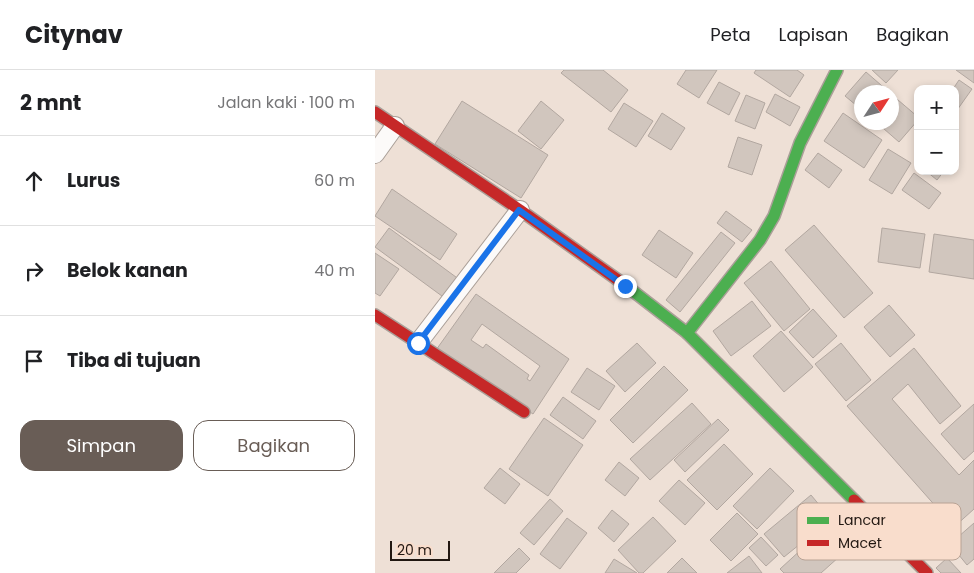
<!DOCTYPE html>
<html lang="id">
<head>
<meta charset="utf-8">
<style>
  :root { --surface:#fff; --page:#f2f2f2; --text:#202124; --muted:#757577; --line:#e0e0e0; --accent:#695d56 }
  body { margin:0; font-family:Poppins,sans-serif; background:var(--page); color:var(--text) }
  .controls { position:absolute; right:15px; top:15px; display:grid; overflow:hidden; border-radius:10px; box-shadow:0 2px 8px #0003 }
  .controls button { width:45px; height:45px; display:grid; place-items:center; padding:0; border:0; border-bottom:1px solid var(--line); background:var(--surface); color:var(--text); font:25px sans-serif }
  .compass { position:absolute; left:479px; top:15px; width:45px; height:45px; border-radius:50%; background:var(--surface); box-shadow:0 2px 8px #0003; rotate:54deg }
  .scale { position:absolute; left:15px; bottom:12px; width:60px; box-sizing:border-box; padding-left:5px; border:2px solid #211711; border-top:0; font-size:14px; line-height:18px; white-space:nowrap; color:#211711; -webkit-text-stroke:4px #f9ddcc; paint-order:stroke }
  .stop { position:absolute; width:15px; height:15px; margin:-11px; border:4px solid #1a73e8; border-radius:50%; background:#fff }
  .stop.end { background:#1a73e8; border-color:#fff; box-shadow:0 1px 5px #0008 }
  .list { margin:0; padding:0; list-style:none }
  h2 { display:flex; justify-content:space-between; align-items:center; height:65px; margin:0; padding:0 20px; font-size:21px }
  h2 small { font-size:16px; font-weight:400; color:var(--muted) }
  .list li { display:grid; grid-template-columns:32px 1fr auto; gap:15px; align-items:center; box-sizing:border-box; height:90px; padding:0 20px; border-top:1px solid var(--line) }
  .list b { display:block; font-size:19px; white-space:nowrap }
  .list em { font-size:16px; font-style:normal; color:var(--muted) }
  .actions { display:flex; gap:10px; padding:15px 20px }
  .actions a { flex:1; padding:11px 0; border:1px solid var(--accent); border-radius:15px; text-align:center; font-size:18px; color:var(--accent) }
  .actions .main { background:var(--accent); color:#fff }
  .icon { flex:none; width:28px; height:28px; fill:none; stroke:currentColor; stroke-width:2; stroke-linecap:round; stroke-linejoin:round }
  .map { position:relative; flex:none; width:599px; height:503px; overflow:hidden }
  header { display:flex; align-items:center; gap:30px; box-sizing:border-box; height:70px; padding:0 25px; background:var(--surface); border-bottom:1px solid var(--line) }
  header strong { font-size:24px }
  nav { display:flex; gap:28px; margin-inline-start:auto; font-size:18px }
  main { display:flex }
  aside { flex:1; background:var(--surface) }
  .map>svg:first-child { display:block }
</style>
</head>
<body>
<header>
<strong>Citynav</strong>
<nav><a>Peta</a><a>Lapisan</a><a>Bagikan</a></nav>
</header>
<main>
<aside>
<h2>2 mnt<small>Jalan kaki · 100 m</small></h2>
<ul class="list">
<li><svg class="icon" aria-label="ahead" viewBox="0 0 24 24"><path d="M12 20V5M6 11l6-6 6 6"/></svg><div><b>Lurus</b></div><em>60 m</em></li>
<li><svg class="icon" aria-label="right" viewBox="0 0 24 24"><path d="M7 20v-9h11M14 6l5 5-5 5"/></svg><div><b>Belok kanan</b></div><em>40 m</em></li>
<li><svg class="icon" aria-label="arrive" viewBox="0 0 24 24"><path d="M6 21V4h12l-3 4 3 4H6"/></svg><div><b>Tiba di tujuan</b></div></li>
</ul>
<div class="actions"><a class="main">Simpan</a><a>Bagikan</a></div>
</aside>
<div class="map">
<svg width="599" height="503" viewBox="0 0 599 503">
  <rect width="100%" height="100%" fill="#eee0d6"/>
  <!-- building -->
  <g fill="#d1c6be" stroke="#b2a7a0" fill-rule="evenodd">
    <polygon points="189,0 228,0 253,20 236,42 186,3"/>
    <polygon points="311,0 342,0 324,28 302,14"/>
    <polygon points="381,0 422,0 429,5 415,27 379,3"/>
    <polygon points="497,0 523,0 511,13"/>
    <polygon points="581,0 599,0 599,13"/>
    <polygon points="491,2 514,22 487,22 487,40 470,26"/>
    <polygon points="584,10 597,19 580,43 580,19 578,19"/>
    <polygon points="344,12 365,23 354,45 332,33"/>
    <polygon points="400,24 425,37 415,56 391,42"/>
    <polygon points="516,24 543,47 543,50 524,72 501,52 516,52"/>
    <polygon points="371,25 390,33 380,59 360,51"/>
    <polygon points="87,31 173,85 146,128 60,74"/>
    <polygon points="166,31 189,50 166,79 143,61"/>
    <polygon points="249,33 278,51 261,77 233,59"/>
    <polygon points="287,43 310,58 296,80 273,66"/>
    <polygon points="468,43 507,70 489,98 449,71"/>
    <polygon points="363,67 387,75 377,105 353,97"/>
    <polygon points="513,79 536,93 517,124 494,110"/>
    <polygon points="443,83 467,100 454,118 430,100"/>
    <polygon points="551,101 569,101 562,110"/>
    <polygon points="539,103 566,123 554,139 527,120"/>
    <polygon points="17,119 82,164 65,190 0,146"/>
    <polygon points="351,141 377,160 367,172 342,153"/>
    <polygon points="439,155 498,223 469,248 410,180"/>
    <polygon points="14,158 85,210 71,229 0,177"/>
    <polygon points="507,158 550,164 545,198 503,192"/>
    <polygon points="284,160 318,183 301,208 267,185"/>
    <polygon points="346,162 360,173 305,242 291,230"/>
    <polygon points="559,164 599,170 599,209 554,202"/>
    <polygon points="0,183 24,199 5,226 0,223"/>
    <polygon points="396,191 435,239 409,261 369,213"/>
    <path d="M101,224L194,289L158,344L61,280ZM107,254L165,296L155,311L152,309L154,305L111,274L108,278L96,270Z"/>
    <polygon points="377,231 396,256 356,286 338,261"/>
    <polygon points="514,235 540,265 515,287 489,257"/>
    <polygon points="438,239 462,266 438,288 414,262"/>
    <polygon points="406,261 438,297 409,322 378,286"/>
    <polygon points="262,273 281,293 250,322 231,301"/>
    <polygon points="466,273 496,310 471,331 440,294"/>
    <polygon points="539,278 586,336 565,354 533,314 517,329 584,405 599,390 599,439 579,457 472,336"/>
    <polygon points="289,296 313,320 258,373 235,350"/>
    <polygon points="212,298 240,316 224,340 196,322"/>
    <polygon points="188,327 221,351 208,369 175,345"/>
    <polygon points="317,333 336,354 275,410 255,389"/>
    <polygon points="599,334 599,381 589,390 566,364"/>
    <polygon points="169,348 208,375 173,426 134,399"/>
    <polygon points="343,349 354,360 310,402 299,390"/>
    <polygon points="349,374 378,404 342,440 312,410"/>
    <polygon points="244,392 264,408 250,426 230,410"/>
    <polygon points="125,398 145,414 130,434 109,418"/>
    <polygon points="395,398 419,421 382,459 358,436"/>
    <polygon points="304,410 330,433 310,455 284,431"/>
    <polygon points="436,425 456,449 409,487 389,464"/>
    <polygon points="175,429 188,441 159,475 145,463"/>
    <polygon points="237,440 254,454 239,472 223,458"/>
    <polygon points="362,443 383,464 356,491 335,470"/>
    <polygon points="278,447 301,471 268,503 264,503 243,480"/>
    <polygon points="192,448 212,463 185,499 165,484"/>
    <polygon points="599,453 599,489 592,495 575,474"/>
    <polygon points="453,455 474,478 446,503 409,503 405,499"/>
    <polygon points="386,467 403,485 391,496 374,478"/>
    <polygon points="144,478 155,489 141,503 119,503"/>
    <polygon points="374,486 387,503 352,503"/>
    <polygon points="307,488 322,503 292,503"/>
    <polygon points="572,488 586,503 566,503 561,498"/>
    <polygon points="239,489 262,503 230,503"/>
  </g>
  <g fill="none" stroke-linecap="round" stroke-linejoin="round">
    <defs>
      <g id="street">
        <polyline points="0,84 20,56"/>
        <polyline points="43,273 145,140"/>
      </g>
      <g id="fast">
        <polyline points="250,215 312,263 479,430"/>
        <polyline points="312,263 385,170 399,146 425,73 462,0"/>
      </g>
      <g id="jam">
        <polyline points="0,42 145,140 250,215"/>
        <polyline points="0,245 149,342"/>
        <polyline points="479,430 552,503"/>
      </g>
    </defs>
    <!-- street casing -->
    <use href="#street" stroke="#aa9f98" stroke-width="20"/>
    <!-- fast casing -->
    <use href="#fast" stroke="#aa9f98" stroke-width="14"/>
    <!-- jam casing -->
    <use href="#jam" stroke="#aa9f98" stroke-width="14"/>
    <!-- street -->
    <use href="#street" stroke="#fcfaf9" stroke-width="18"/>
    <!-- fast -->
    <use href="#fast" stroke="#4caf50" stroke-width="11"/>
    <!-- jam -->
    <use href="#jam" stroke="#c62828" stroke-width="11"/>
  </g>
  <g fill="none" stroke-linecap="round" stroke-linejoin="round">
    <!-- route -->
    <polyline stroke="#1a73e8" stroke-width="6" points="43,273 144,140 250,216"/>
  </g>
  <!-- legend -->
  <rect x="422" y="433" width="164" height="57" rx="8" fill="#f9ddcc" stroke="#b8a294" stroke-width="1"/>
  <rect x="432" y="447" width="22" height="7" fill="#4caf50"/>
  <rect x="432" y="470" width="22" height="6" fill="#c62828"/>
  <g font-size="14" fill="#211711">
    <text x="463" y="455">Lancar</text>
    <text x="463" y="478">Macet</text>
  </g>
</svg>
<div class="controls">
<button>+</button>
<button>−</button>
</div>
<svg class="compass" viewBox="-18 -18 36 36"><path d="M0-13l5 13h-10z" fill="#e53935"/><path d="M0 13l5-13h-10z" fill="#757577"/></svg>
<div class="scale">20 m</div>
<div class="stop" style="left:43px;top:273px"></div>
<div class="stop end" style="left:250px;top:216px"></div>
</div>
</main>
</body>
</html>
